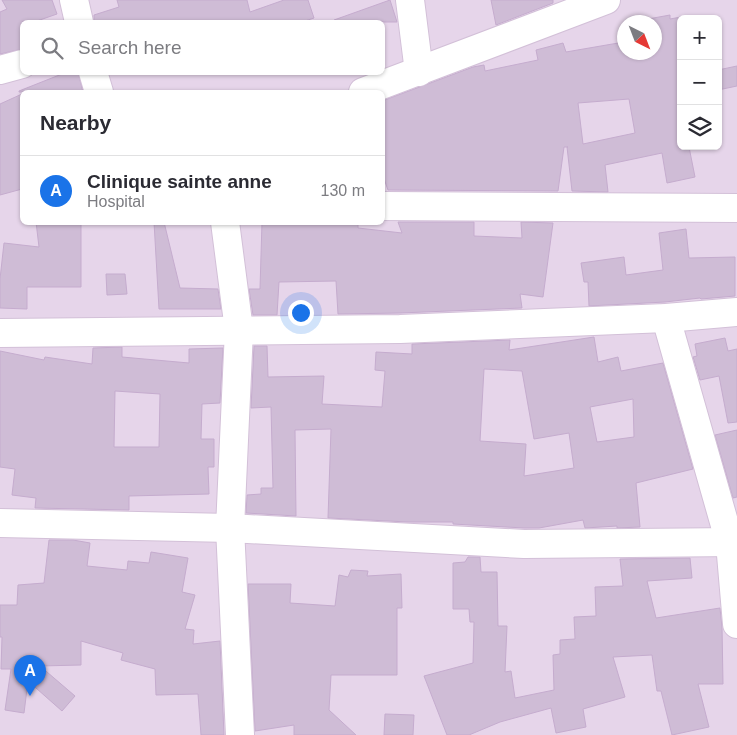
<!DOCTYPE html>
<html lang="en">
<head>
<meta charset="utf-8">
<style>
  :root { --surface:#fff; --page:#f2f2f3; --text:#2b2b33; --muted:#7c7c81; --line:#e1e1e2; --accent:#1a73e8 }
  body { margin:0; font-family:Arial,sans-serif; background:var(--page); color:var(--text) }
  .controls { position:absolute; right:15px; top:15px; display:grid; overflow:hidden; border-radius:8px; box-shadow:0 1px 4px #0004 }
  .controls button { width:45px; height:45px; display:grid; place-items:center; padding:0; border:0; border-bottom:1px solid var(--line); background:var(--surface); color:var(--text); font:25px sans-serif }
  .compass { position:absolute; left:617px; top:15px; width:45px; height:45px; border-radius:50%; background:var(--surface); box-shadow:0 1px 4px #0004; rotate:138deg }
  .you { position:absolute; left:300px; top:312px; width:18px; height:18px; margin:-12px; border:4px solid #fff; border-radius:50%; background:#1a73e8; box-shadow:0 0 0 8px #1a73e833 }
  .badge { display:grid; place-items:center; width:32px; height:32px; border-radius:50%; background:var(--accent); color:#fff; font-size:16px; font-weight:700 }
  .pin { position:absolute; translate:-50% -41px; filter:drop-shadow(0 1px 2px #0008) }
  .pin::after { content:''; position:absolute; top:26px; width:18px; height:15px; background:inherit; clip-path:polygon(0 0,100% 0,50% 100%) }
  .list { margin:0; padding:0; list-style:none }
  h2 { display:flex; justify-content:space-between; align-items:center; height:65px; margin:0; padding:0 20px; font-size:21px }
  h2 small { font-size:16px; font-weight:400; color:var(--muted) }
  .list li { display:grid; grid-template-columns:32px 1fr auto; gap:15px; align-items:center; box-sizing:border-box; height:70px; padding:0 20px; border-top:1px solid var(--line) }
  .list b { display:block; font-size:19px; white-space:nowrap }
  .list p { margin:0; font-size:16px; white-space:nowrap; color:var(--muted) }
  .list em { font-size:16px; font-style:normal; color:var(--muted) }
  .icon { flex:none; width:28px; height:28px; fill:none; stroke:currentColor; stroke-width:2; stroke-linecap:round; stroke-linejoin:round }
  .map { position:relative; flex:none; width:737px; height:735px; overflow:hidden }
  .search { position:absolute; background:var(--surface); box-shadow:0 1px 4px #0004; left:20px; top:20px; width:365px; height:55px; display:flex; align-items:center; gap:12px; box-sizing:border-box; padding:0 18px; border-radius:8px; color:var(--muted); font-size:19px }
  .panel { position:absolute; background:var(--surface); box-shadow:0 1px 4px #0004; left:20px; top:90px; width:365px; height:135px; border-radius:8px }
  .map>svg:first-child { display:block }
</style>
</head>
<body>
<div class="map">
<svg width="737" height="735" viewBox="0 0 737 735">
  <rect width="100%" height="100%" fill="#efe3f2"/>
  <!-- residential -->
  <path fill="#e6d5ea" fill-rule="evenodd" d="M0,0H737V735H0ZM681,19H718V146H681ZM22,22H382V72H22ZM624,22H654V52H624ZM22,92H382V222H22Z"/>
  <!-- building -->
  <g fill="#cfbcd6" stroke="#c5acce" fill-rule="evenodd">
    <polygon points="2,0 52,0 57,14 34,22 22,22 22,49 0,54 0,12 7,9"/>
    <polygon points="117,0 247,0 250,12 284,0 308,0 314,18 302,22 94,22 94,15 119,7"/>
    <polygon points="390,0 397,22 335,22 334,20"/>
    <polygon points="491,0 553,0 553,3 496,25"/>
    <path d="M670,15V19L681,17V148L689,147L695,177L667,183L662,153L605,165L608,192L572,191L567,147H568H564L558,191L388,190L382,173V101L473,67L484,65L485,71L538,60L536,50L563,43L566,52L624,42V52H654V22H638L637,21ZM629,99L635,133L583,144L578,103Z"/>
    <polygon points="737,66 737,86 718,90 718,70"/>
    <polygon points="67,72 78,72 83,92 19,92 19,91"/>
    <polygon points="22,94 22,189 0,195 0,104"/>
    <polygon points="36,222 81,222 81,287 27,287 27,309 0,308 0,279 4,243 39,247"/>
    <polygon points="154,222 164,222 180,288 218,289 221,309 159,309"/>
    <polygon points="262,222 358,222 358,228 402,233 398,222 474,222 474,236 522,238 521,222 553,223 543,297 520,294 522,308 400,313 338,314 336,281 279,282 277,315 253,315 249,289 260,289"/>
    <polygon points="686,229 689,258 735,257 735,296 701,299 700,298 665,302 589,306 588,282 584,282 581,263 624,257 626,275 663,270 659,233"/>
    <polygon points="106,274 125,274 127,294 107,295"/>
    <path d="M594,337L598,362L618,357L621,371L663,363L693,469L636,483L640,527L617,528V526L585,528L583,520L539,528H524L453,524V522H408L328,518L331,429L295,430L296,516L246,513L247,495L261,494V488H273L271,407L251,408L254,346H267L268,377L324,376L322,404L382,407L385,371L375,370L376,352L412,354V344L510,340L509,350ZM484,369L522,371L534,439L569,433L574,468L524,476L526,444L480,441ZM633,399L634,437L597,442L590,407Z"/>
    <polygon points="725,338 728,351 737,349 737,422 728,423 719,376 700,380 693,357 697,356 695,344"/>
    <path d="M122,347V357L189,363V349L223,348L220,403L202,404L201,439H214V467H208L209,494L129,496V510L35,508L36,498L12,495L15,469L0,467V351L44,360L45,357L92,364L93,348ZM115,391L160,394L159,447H114Z"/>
    <polygon points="737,430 737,497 733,498 715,435"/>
    <polygon points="49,540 73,540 90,543 87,566 127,570 128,561 149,563 151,552 188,558 182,592 195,595 185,629 194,630 193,644 220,641 224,735 201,735 198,694 156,695 155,669 121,660 123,653 81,641 81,665 40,666 75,696 62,711 28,681 24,713 5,710 11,669 1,669 2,637 0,637 0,605 17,605 18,585 44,583"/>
    <polygon points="468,557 480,557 481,572 497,572 498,626 507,626 505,672 511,671 515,698 554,690 553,655 560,654 560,640 575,639 574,617 596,616 595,587 623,586 620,559 690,558 692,578 647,581 656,618 720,608 722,627 723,684 698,684 709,727 672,735 661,691 657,691 652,655 613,657 625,697 583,709 586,727 556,733 551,708 500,722 469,735 447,735 424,676 473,663 474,622 470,622 469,609 453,609 453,563 465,562"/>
    <polygon points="351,570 368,571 367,576 401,574 402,608 397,608 397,675 331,675 329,710 356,735 294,735 294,725 255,731 248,584 291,584 290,603 335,606 339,575 348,577"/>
    <polygon points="385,714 414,715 413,735 384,735"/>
  </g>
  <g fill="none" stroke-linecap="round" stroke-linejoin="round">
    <defs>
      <g id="minor">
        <polyline points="74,0 79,22"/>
        <polyline points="410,0 419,72"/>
        <polyline points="0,70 22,64"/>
        <polyline points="93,72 99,92"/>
        <polyline points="363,92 606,0"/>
        <polyline points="382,206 737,208"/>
        <polyline points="225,222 239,330 230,528 240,735"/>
        <polyline points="666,318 730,543 737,624"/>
        <polyline points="0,333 400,329 666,318 737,312"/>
        <polyline points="0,523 230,528 524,544 737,542"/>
      </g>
    </defs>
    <!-- minor casing -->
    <use href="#minor" stroke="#d3c0d8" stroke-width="30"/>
    <!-- minor -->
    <use href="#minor" stroke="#fff" stroke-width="28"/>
  </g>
</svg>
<div class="controls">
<button>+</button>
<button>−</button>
<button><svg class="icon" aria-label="layers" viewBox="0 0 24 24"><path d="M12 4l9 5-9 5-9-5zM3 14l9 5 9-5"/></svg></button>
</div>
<svg class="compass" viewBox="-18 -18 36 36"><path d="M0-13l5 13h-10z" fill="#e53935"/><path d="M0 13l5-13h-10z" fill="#7c7c81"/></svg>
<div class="you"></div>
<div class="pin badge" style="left:30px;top:696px">A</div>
<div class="search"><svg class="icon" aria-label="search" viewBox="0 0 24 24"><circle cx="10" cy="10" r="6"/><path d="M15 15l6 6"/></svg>Search here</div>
<section class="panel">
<h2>Nearby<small></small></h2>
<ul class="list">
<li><span class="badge">A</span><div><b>Clinique sainte anne</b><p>Hospital</p></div><em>130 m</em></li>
</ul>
</section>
</div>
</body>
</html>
